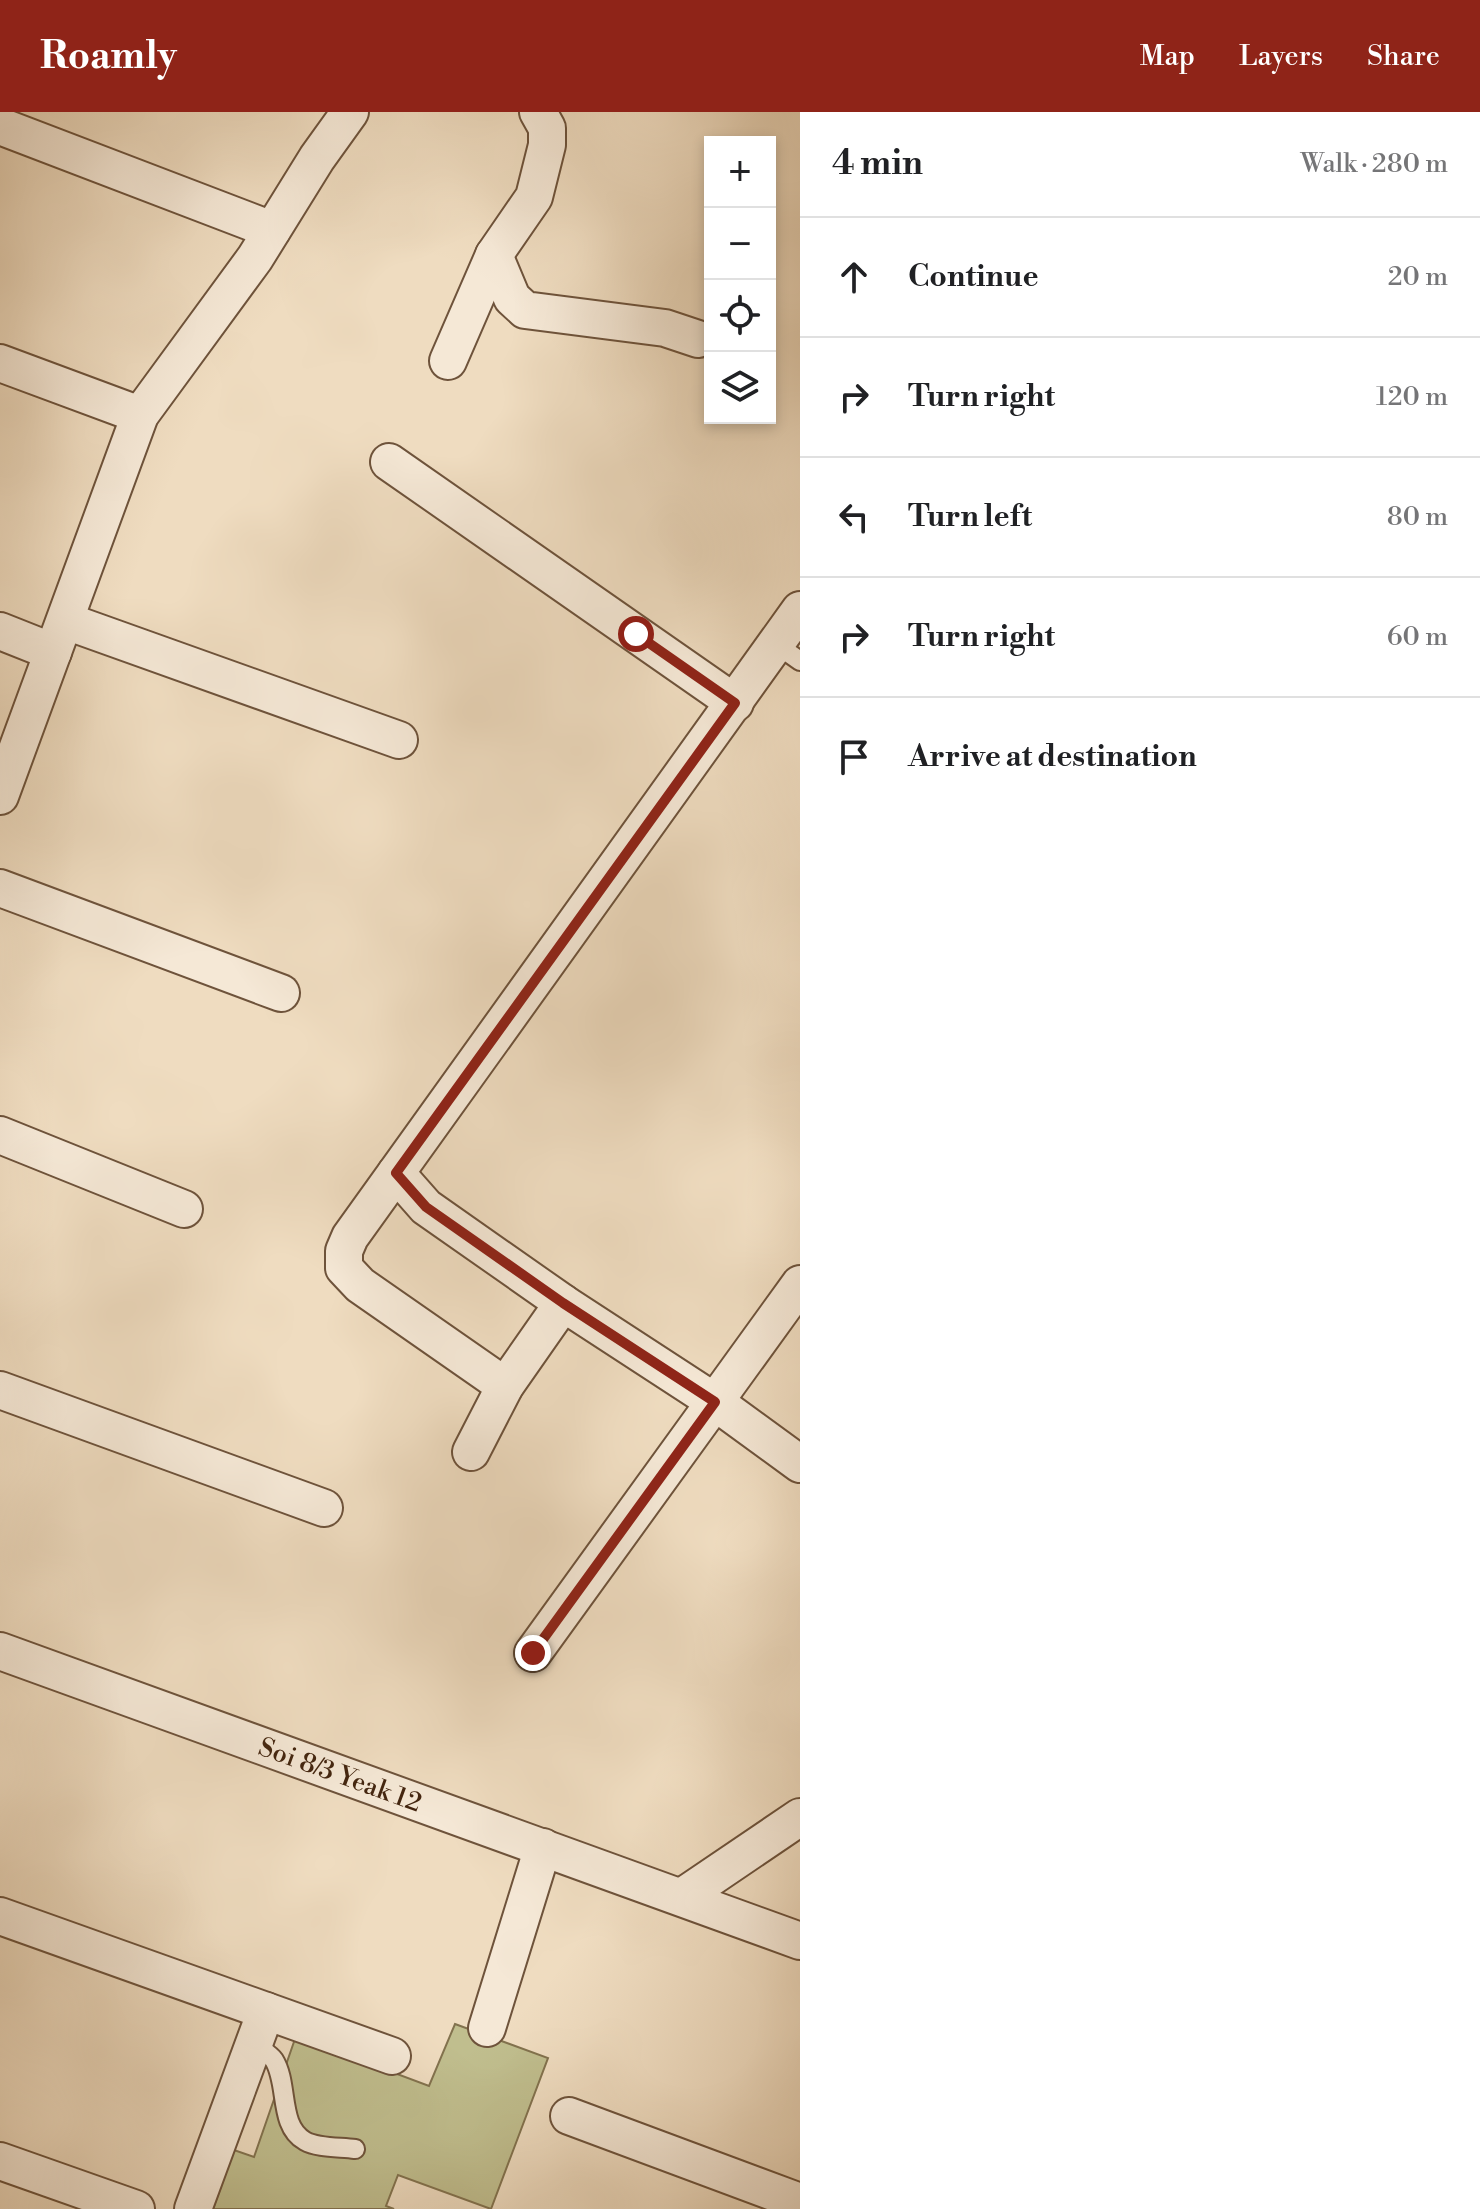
<!DOCTYPE html>
<html lang="en">
<head>
<meta charset="utf-8">
<style>
  :root { --surface:#fff; --page:#f6f6f6; --text:#202124; --muted:#757577; --line:#e0e0e0; --accent:#8f2418 }
  body { margin:0; font-family:"Libre Bodoni",serif; background:var(--page); color:var(--text) }
  .controls { position:absolute; right:24px; top:24px; display:grid; overflow:hidden; border-radius:0px; box-shadow:0 4px 12px #0003 }
  .controls button { width:72px; height:72px; display:grid; place-items:center; padding:0; border:0; border-bottom:2px solid var(--line); background:var(--surface); color:var(--text); font:40px sans-serif }
  .stop { position:absolute; width:24px; height:24px; margin:-18px; border:6px solid #8f2418; border-radius:50%; background:#fff }
  .stop.end { background:#8f2418; border-color:#fff; box-shadow:0 2px 8px #0008 }
  .list { margin:0; padding:0; list-style:none }
  h2 { display:flex; justify-content:space-between; align-items:center; height:104px; margin:0; padding:0 32px; font-size:34px }
  h2 small { font-size:26px; font-weight:400; color:var(--muted) }
  .list li { display:grid; grid-template-columns:52px 1fr auto; gap:24px; align-items:center; box-sizing:border-box; height:120px; padding:0 32px; border-top:2px solid var(--line) }
  .list b { display:block; font-size:30px; white-space:nowrap }
  .list em { font-size:26px; font-style:normal; color:var(--muted) }
  .icon { flex:none; width:44px; height:44px; fill:none; stroke:currentColor; stroke-width:2; stroke-linecap:round; stroke-linejoin:round }
  .map { position:relative; flex:none; width:800px; height:2097px; overflow:hidden }
  header { display:flex; align-items:center; gap:48px; box-sizing:border-box; height:112px; padding:0 40px; background:var(--accent); color:#fff }
  header strong { font-size:38px }
  nav { display:flex; gap:44px; margin-inline-start:auto; font-size:28px }
  main { display:flex }
  aside { flex:1; background:var(--surface) }
  .map>svg:first-child { display:block }
</style>
</head>
<body>
<header>
<strong>Roamly</strong>
<nav><a>Map</a><a>Layers</a><a>Share</a></nav>
</header>
<main>
<div class="map">
<svg width="800" height="2097" viewBox="0 0 800 2097">
  <rect width="100%" height="100%" fill="#efdcc0"/>
  <filter id="stains"><feTurbulence type="fractalNoise" baseFrequency=".0025" numOctaves="4"/><feColorMatrix values="0 0 0 0 .2 0 0 0 0 .09 0 0 0 0 .02 0 0 0 .5 -.17"/></filter>
  <radialGradient id="worn" r=".72"><stop offset=".6" stop-color="#630" stop-opacity="0"/><stop offset="1" stop-color="#630" stop-opacity=".3"/></radialGradient>
  <!-- green -->
  <polygon fill="#c0be8e" stroke="#82724e" stroke-width="2" points="455,1912 548,1946 491,2097 398,2063 386,2094 394,2097 213,2097 234,2038 254,2045 296,1924 429,1974"/>
  <g fill="none" stroke-linecap="round" stroke-linejoin="round">
    <defs>
      <g id="service">
        <polyline points="776,532 800,549"/>
        <path d="M254,1932C260,1937 270,1942 274,1948C289,1972 278,2014 305,2029C317,2036 340,2035 355,2037"/>
      </g>
      <g id="minor">
        <polyline points="0,14 272,118"/>
        <polyline points="494,143 512,186 525,198 665,216 698,227"/>
        <polyline points="448,249 494,143 534,85 547,33 547,16 538,0"/>
        <polyline points="0,251 140,303"/>
        <polyline points="389,350 735,591"/>
        <polyline points="66,509 399,628"/>
        <polyline points="0,519 53,540"/>
        <polyline points="0,684 140,303 255,146 317,46 350,0"/>
        <polyline points="0,776 281,881"/>
        <polyline points="0,1023 184,1097"/>
        <polyline points="396,1061 426,1095 563,1191 715,1290 800,1352"/>
        <polyline points="505,1274 360,1173 344,1156 344,1139 350,1125 800,498"/>
        <polyline points="0,1278 324,1396"/>
        <polyline points="471,1340 505,1274 563,1191"/>
        <path id="s1" d="M0,1539L800,1829"/>
        <polyline points="533,1541 800,1172"/>
        <polyline points="682,1785 800,1705"/>
        <polyline points="0,1804 392,1944"/>
        <polyline points="487,1916 543,1735"/>
        <polyline points="569,2004 800,2090"/>
        <polyline points="0,2049 136,2097"/>
        <polyline points="193,2097 266,1899"/>
      </g>
    </defs>
    <!-- service casing -->
    <use href="#service" stroke="#6e533b" stroke-width="22"/>
    <!-- minor casing -->
    <use href="#minor" stroke="#6e533b" stroke-width="40"/>
    <!-- service -->
    <use href="#service" stroke="#f5e8d6" stroke-width="18"/>
    <!-- minor -->
    <use href="#minor" stroke="#f5e8d6" stroke-width="36"/>
  </g>
  <g fill="none" stroke-linecap="round" stroke-linejoin="round">
    <!-- route -->
    <polyline stroke="#8f2418" stroke-width="10" points="533,1541 715,1290 563,1191 426,1095 396,1061 735,591 636,522"/>
  </g>
  <g text-anchor="middle" stroke-width="7" stroke-linejoin="round" paint-order="stroke">
    <!-- street labels -->
    <g font-size="26" fill="#43250f" stroke="#f5e8d6">
      <text dy="9" stroke="none"><textPath href="#s1" startOffset="362">Soi 8/3 Yeak 12</textPath></text>
    </g>
  </g>
  <rect width="100%" height="100%" filter="url(#stains)"/>
  <rect width="100%" height="100%" fill="url(#worn)"/>
</svg>
<div class="controls">
<button>+</button>
<button>−</button>
<button><svg class="icon" aria-label="locate" viewBox="0 0 24 24"><circle cx="12" cy="12" r="6"/><path d="M12 2v4M12 18v4M2 12h4M18 12h4"/></svg></button>
<button><svg class="icon" aria-label="layers" viewBox="0 0 24 24"><path d="M12 4l9 5-9 5-9-5zM3 14l9 5 9-5"/></svg></button>
</div>
<div class="stop" style="left:636px;top:522px"></div>
<div class="stop end" style="left:533px;top:1541px"></div>
</div>
<aside>
<h2>4 min<small>Walk · 280 m</small></h2>
<ul class="list">
<li><svg class="icon" aria-label="ahead" viewBox="0 0 24 24"><path d="M12 20V5M6 11l6-6 6 6"/></svg><div><b>Continue</b></div><em>20 m</em></li>
<li><svg class="icon" aria-label="right" viewBox="0 0 24 24"><path d="M7 20v-9h11M14 6l5 5-5 5"/></svg><div><b>Turn right</b></div><em>120 m</em></li>
<li><svg class="icon" aria-label="left" viewBox="0 0 24 24"><path d="M17 20v-9H6M10 6l-5 5 5 5"/></svg><div><b>Turn left</b></div><em>80 m</em></li>
<li><svg class="icon" aria-label="right" viewBox="0 0 24 24"><path d="M7 20v-9h11M14 6l5 5-5 5"/></svg><div><b>Turn right</b></div><em>60 m</em></li>
<li><svg class="icon" aria-label="arrive" viewBox="0 0 24 24"><path d="M6 21V4h12l-3 4 3 4H6"/></svg><div><b>Arrive at destination</b></div></li>
</ul>
</aside>
</main>
</body>
</html>
